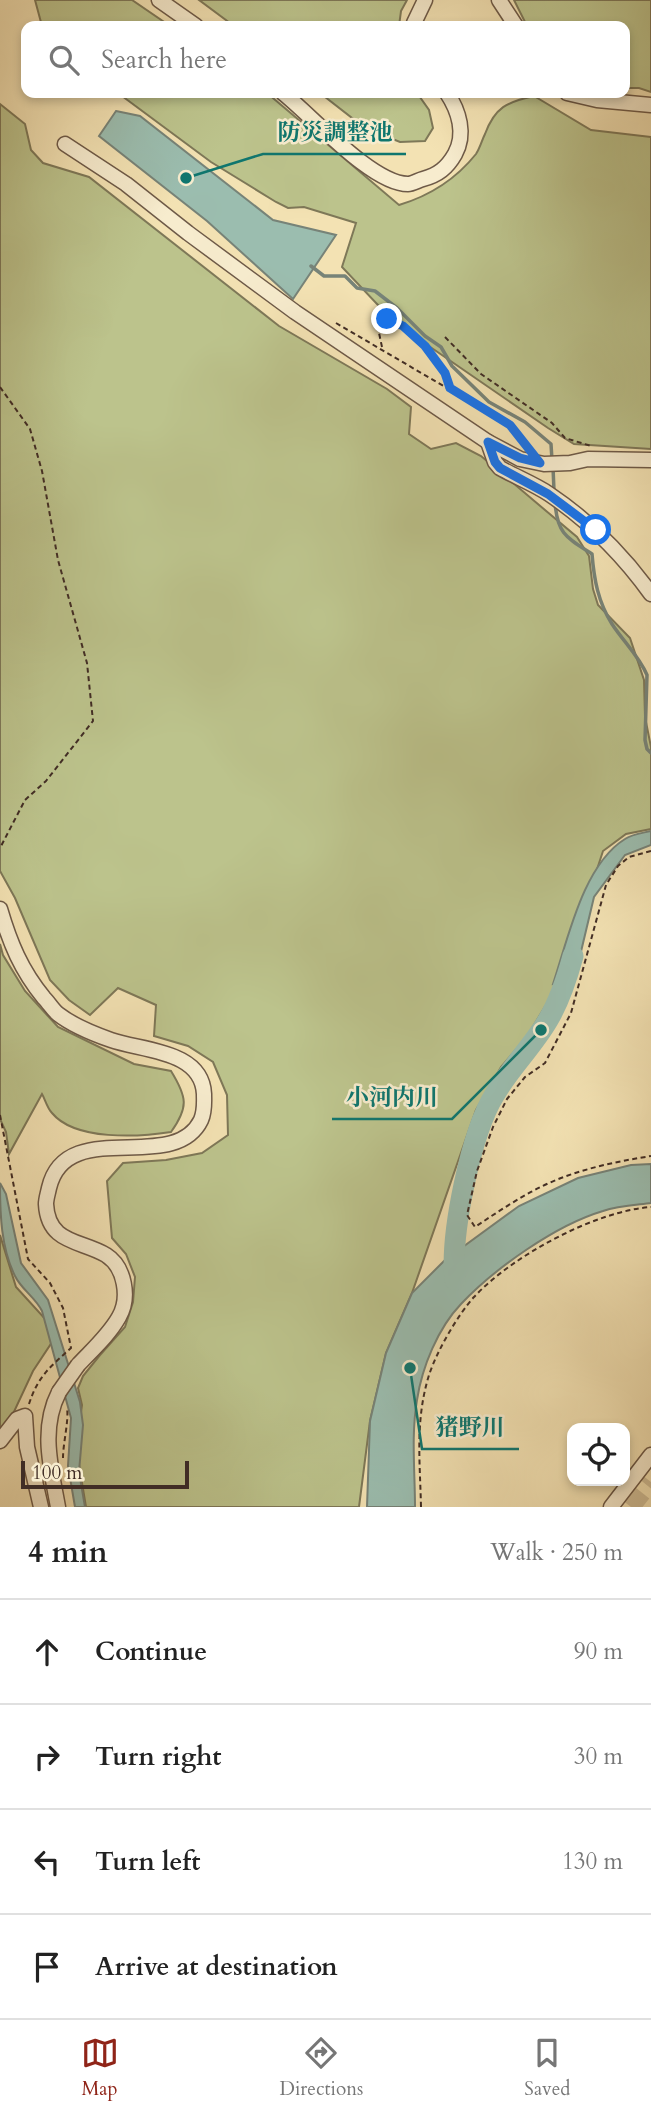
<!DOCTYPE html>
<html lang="en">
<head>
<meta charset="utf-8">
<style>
  :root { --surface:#fff; --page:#f2f2f2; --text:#222; --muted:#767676; --line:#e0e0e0; --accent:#8f2418 }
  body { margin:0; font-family:Cardo,"Noto Serif JP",serif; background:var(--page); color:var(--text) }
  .controls { position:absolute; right:21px; bottom:21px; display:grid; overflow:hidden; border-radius:14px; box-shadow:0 4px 10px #0003 }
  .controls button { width:63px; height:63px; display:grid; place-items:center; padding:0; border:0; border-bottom:2px solid var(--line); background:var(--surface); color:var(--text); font:35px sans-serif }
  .scale { position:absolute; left:21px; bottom:18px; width:168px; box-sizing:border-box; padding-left:7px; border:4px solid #412d25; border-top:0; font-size:19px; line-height:24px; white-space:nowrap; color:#412d25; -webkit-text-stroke:5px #f7ecce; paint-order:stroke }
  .stop { position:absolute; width:21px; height:21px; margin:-16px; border:5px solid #1a73e8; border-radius:50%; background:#fff }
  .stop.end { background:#1a73e8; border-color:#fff; box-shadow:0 2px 7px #0008 }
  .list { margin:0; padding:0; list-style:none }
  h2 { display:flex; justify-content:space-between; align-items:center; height:91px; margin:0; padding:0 28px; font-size:30px }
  h2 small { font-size:23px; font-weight:400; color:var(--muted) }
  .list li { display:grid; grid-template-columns:46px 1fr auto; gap:21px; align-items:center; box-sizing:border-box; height:105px; padding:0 28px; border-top:2px solid var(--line) }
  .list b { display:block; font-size:26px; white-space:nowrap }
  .list em { font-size:23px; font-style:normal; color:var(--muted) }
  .icon { flex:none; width:38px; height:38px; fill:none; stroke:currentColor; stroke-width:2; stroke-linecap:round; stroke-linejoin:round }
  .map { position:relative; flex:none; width:651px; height:1507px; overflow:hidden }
  .search { position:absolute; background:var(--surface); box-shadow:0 4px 10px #0003; left:21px; right:21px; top:21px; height:77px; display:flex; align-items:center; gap:18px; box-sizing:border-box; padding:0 24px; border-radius:14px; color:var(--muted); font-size:26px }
  .sheet { height:511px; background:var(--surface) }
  nav { display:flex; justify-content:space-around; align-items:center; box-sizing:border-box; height:98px; border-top:2px solid var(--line); background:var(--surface); font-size:19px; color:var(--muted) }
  nav a { display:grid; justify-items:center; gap:4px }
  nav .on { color:var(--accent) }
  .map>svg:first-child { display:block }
</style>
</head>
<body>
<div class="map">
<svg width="651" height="1507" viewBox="0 0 651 1507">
  <rect width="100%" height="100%" fill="#f3e2b3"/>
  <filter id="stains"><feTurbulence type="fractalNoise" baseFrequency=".00286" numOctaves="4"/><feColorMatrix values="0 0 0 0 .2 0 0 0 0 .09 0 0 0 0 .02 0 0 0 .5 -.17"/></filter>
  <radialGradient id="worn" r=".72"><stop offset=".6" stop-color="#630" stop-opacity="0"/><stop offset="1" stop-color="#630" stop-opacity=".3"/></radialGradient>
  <!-- green -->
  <g fill="#bcc38c" stroke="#7e7858" stroke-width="2">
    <polygon points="35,0 132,0 170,26 42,26"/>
    <polygon points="199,0 407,0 401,11 399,26 234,26"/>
    <polygon points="514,0 651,0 651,92 639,88 625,88 625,26 527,26"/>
    <path d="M118,93H267L399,205C429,196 456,179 476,154C480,148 482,140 485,134C495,107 507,102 534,96L591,130L651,137V449L574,444L548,428L394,322L342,267L356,223L304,207L288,208L276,202L211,162Z"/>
    <polygon points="320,93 417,93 429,110 433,128 425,141 400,142 365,128"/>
    <polygon points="0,104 25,124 31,150 43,163 89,177 279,326 387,389 411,407 409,434 431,449 456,443 481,456 577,537 589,556 593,589 598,605 630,638 644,680 645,717 651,747 651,829 626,834 603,851 560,982 526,1038 501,1067 476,1110 412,1293 386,1353 370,1421 359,1507 86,1507 76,1447 82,1405 78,1388 83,1376 100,1355 125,1327 133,1302 135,1277 126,1254 112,1238 107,1181 123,1163 166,1160 202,1153 228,1135 227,1095 213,1062 188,1046 154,1036 156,1005 118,988 90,1015 69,1000 50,980 15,898 0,871"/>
    <path d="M0,944L3,955L25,991L58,1027L134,1064L171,1071C187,1097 189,1107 171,1132C139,1137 75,1141 52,1113C47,1108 45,1099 42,1094L9,1154L6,1132L0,1119Z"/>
    <polygon points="0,1235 16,1287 58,1333 33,1371 12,1416 0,1432"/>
  </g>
  <!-- water -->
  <g fill="#9bbdaf" stroke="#778378" stroke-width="2">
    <polygon points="116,111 140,116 273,220 336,235 293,299 207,221 99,136"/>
    <path d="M651,831V845L625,855L594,897L574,981L553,984C568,939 583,865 625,839C632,834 643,833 651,831Z"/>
    <path d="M651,1164V1203C636,1205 618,1206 603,1211C556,1225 495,1268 461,1304C438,1328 422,1367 417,1400C411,1435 415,1472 415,1507H367L370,1421L386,1353L412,1293L445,1260L519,1206L578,1178L631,1165Z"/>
    <path d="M0,1183L6,1194L21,1263L48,1300L80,1402L83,1425L79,1472L85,1507H75L68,1466L71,1418L42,1311C35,1297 21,1289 15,1276C1,1248 0,1214 0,1183Z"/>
  </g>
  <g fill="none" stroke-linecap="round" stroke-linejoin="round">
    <!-- stream -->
    <g stroke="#778378" stroke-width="3.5">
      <polyline points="311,266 324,276 345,276 357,288 375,291 397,308 425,336 441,347 452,366 489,402 525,422 551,444 552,460"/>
      <polyline points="553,467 554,491"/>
      <path d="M555,502C557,534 567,538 592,554C594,579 598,602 612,624C623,641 639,656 647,675L645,740L647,749L651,753"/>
    </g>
    <!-- river -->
    <path stroke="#9bbdaf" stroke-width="21" d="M455,1280C450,1235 471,1132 495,1094C510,1068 533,1046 548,1020C560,1000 567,978 573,956"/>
    <!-- major-tunnel -->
    <polyline stroke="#cfbe97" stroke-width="18" stroke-dasharray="18 9" stroke-linecap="butt" points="631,1507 651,1482"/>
    <defs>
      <g id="minor">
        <polyline points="159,0 196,26"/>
        <polyline points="499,0 516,26"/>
        <polyline points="414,26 414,23 425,0"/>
        <path d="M283,93C311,115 372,184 408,184C412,184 419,180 423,179C438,175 447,168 455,154C466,134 459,111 447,93"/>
        <polyline points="567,93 597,100 651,105"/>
        <polyline points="65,144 126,184 188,233 295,312 488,442 520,459 544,464 570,463 588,459 651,460"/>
        <path d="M488,442L495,462L500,468C516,477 534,484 549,494C589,521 623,555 651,594"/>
        <path d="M0,909C10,943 21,970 44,998C49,1003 53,1010 58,1014C72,1025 94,1034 111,1040C142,1051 202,1050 204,1094C204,1103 205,1111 201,1120C174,1176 66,1115 49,1188C48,1193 46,1199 46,1204C48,1244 81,1240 106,1255C125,1267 130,1298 119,1317C109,1335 92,1350 78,1365"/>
        <polyline points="0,1441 17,1419 25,1416 27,1447 41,1507"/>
        <path d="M58,1507C51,1468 40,1429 59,1392"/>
        <polyline points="611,1507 651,1455"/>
      </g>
    </defs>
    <!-- minor casing -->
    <use href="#minor" stroke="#6e5a48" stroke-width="17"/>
    <!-- path -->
    <g stroke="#412d25" stroke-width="2" stroke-dasharray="5 3.5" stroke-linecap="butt">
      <polyline points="336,323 510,425 529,449"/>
      <polyline points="445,337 481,374 552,423 565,438 591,446"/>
      <path d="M382,347L375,314C384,318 393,321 402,325C421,335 443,367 449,387"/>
      <polyline points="0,387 30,429 42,471 58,560 87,663 93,721 46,781 25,800 0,848"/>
      <path d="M651,851L629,857L618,866L606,885L571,1013L545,1063L525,1077L507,1099L493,1127L477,1171L467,1215L475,1227C502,1209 530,1190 561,1178C590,1167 620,1161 651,1156"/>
      <path d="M0,1115L28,1259L50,1283L63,1308L71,1348C50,1367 38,1376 29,1404"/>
      <path d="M63,1458C63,1443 69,1421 67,1408"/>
      <path d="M421,1507C420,1460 415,1421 429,1375C437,1351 457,1316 474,1297C512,1256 595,1211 651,1207"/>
    </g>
    <!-- minor -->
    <use href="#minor" stroke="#f7ecce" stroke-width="14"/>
    <defs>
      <polyline id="minor-bridge" points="59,1392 78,1365"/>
    </defs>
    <!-- minor-bridge casing -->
    <use href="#minor-bridge" stroke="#6e5a48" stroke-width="17" stroke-linecap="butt"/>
    <!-- minor-bridge -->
    <use href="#minor-bridge" stroke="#f7ecce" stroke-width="14"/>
  </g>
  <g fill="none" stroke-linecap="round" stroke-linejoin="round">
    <!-- route -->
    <polyline stroke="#1a73e8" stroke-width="9" points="387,319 403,326 425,346 445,373 450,388 510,425 540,463 520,458 488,442 495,462 500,468 548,494 596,530"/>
  </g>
  <!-- callouts -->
  <path fill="none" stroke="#0f766e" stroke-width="2.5" d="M186 178L263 154H406M541 1030L452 1119H332M410 1368L422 1449H519"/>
  <g fill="#0f766e" stroke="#f7ecce" stroke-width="2.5">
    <circle cx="186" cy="178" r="7"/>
    <circle cx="541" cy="1030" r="7"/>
    <circle cx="410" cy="1368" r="7"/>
  </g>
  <g font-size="23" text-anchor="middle" font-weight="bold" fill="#0f766e" stroke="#f7ecce" stroke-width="5" stroke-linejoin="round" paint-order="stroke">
    <text x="335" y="140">防災調整池</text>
    <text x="392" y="1105">小河内川</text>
    <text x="470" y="1435">猪野川</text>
  </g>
  <rect width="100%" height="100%" filter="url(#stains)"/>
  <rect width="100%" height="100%" fill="url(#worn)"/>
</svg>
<div class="controls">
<button><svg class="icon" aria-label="locate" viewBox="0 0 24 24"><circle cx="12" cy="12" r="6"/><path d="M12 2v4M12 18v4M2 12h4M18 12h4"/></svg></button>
</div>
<div class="scale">100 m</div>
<div class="stop" style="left:596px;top:530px"></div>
<div class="stop end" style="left:387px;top:319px"></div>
<div class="search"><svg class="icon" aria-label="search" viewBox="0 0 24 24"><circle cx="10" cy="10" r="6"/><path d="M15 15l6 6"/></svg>Search here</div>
</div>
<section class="sheet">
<h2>4 min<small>Walk · 250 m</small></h2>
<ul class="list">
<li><svg class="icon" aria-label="ahead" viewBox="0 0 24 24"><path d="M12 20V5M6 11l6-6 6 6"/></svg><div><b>Continue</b></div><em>90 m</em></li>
<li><svg class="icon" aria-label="right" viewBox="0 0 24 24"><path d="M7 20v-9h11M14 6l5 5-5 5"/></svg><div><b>Turn right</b></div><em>30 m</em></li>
<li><svg class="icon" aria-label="left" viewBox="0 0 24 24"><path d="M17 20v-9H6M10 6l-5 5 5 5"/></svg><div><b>Turn left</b></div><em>130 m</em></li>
<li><svg class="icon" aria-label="arrive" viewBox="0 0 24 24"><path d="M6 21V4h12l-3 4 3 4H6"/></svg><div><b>Arrive at destination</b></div></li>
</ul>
</section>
<nav>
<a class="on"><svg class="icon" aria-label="map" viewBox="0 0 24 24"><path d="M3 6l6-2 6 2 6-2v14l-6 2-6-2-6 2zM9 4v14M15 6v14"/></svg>Map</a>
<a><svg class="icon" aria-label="directions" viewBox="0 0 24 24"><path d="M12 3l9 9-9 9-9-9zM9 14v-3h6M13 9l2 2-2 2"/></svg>Directions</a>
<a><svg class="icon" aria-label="saved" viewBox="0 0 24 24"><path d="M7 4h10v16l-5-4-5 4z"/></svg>Saved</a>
</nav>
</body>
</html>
